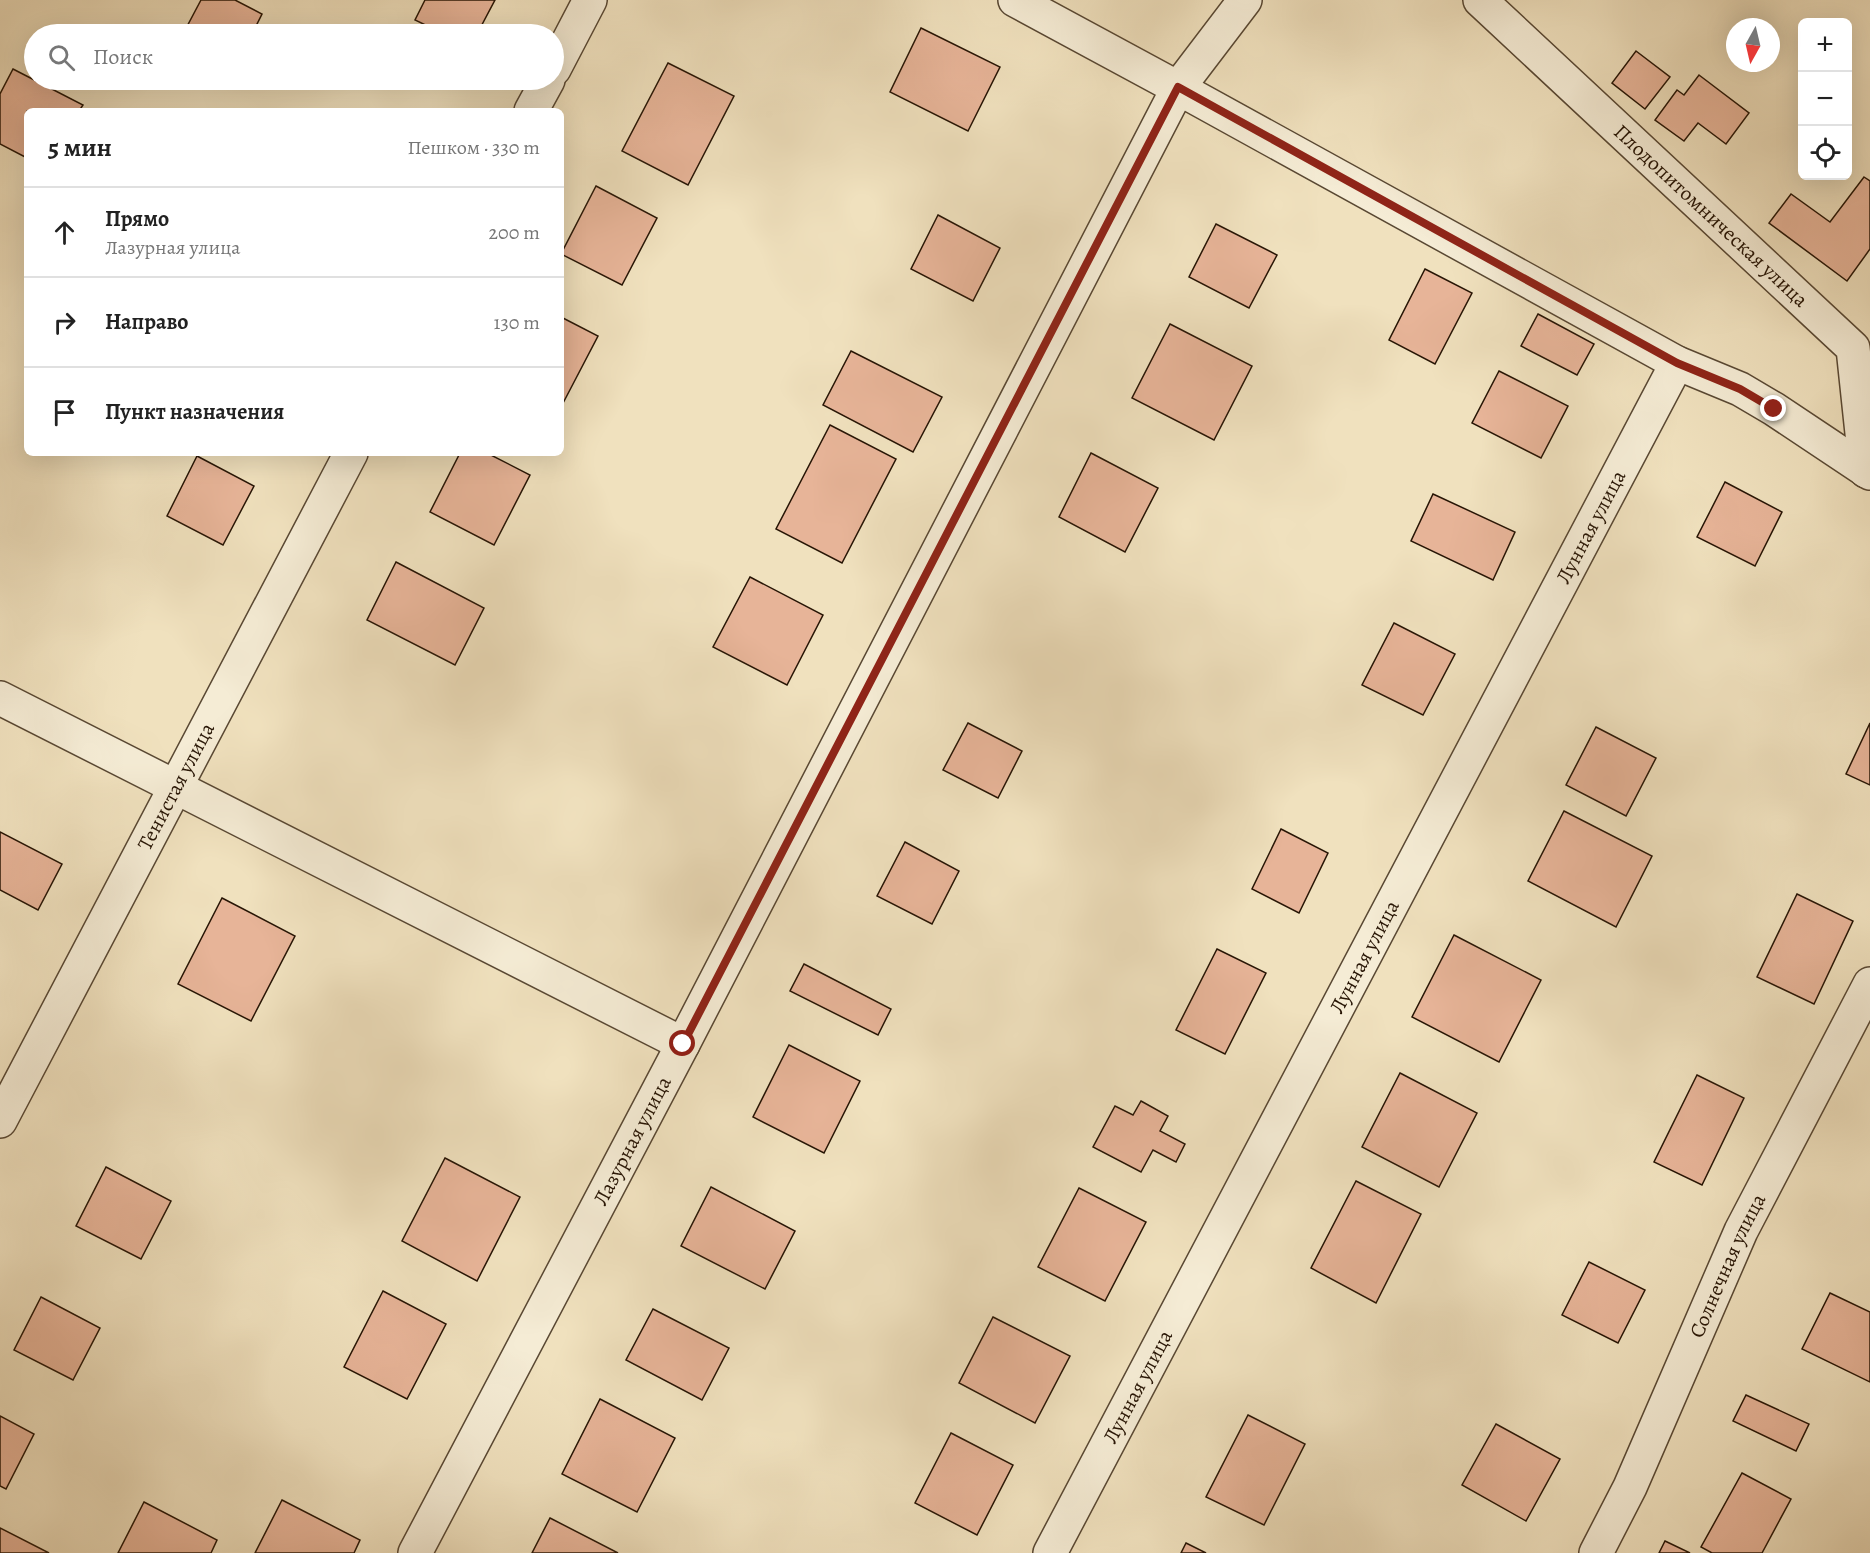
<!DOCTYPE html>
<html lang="ru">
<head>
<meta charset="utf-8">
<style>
  :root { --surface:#fff; --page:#f6f6f6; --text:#222; --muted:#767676; --line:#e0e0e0 }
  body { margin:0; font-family:Alegreya,serif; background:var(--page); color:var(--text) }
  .controls { position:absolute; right:18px; top:18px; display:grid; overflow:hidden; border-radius:9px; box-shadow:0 6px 24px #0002 }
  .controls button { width:54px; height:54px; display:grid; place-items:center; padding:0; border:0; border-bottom:2px solid var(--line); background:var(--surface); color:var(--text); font:30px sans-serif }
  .compass { position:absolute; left:1726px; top:18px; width:54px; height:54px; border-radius:50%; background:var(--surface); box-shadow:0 6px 24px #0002; rotate:188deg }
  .stop { position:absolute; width:18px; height:18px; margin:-14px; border:4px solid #8f2418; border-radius:50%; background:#fff }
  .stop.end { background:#8f2418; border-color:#fff; box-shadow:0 2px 6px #0008 }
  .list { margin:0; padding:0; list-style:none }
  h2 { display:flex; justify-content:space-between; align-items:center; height:78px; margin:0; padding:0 24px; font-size:26px }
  h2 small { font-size:20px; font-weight:400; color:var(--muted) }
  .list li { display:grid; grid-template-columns:39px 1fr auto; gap:18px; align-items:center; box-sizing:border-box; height:90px; padding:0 24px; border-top:2px solid var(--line) }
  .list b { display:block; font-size:22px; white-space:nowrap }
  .list p { margin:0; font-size:20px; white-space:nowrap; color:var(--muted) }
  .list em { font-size:20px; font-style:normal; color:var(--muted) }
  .icon { flex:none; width:33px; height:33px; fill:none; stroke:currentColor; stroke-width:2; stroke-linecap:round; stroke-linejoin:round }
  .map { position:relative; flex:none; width:1870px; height:1553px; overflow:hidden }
  .search { position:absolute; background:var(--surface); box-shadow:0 6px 24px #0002; left:24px; top:24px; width:540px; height:66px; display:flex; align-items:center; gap:15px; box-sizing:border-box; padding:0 21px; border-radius:33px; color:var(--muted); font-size:22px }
  .panel { position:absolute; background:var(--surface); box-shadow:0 6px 24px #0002; left:24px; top:108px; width:540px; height:348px; border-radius:9px }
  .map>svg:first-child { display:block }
</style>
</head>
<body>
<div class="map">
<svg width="1870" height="1553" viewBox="0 0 1870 1553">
  <rect width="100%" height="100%" fill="#f0e1be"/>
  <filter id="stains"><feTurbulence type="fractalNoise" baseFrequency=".00333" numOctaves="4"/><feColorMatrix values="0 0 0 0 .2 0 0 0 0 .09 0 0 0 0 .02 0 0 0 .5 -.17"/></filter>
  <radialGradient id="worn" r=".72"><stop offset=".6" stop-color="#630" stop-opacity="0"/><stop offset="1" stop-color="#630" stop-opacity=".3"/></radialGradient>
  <!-- building -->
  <g fill="#e7b498" stroke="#271505" stroke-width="1.5">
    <polygon points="201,0 235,0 262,14 252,34 183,34"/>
    <polygon points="425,0 495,0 477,34 444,34 415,20"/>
    <polygon points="921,28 1000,67 968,131 890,92"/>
    <polygon points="1636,51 1670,77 1645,109 1612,83"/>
    <polygon points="668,63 734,96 688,185 622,151"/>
    <polygon points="13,69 83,105 79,111 27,111 27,158 0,144 0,94"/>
    <polygon points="1699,75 1749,113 1726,144 1698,123 1684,141 1655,120 1677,90 1684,95"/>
    <polygon points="1864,177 1870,181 1870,249 1847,281 1769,223 1791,194 1830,222"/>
    <polygon points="596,186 657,218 622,285 561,254"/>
    <polygon points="938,215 1000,248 973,301 911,269"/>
    <polygon points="1216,224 1277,255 1249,308 1189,277"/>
    <polygon points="1425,269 1472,293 1435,364 1389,340"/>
    <polygon points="1538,314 1594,344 1577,375 1521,346"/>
    <polygon points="561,317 598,336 561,407"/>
    <polygon points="1170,324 1252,366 1214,440 1132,398"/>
    <polygon points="851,351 942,397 913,452 823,405"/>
    <polygon points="1499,371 1568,406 1541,458 1472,423"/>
    <polygon points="830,425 896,459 842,563 776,529"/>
    <polygon points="460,453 487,453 530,475 494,545 430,512"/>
    <polygon points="1091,453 1158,488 1125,552 1059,517"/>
    <polygon points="197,456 254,486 223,545 167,516"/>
    <polygon points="1725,482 1782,512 1755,566 1697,537"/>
    <polygon points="1433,494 1515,532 1493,580 1411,541"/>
    <polygon points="396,562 484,608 455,665 367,620"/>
    <polygon points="750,577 823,615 787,685 713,647"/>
    <polygon points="1394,623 1455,654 1423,715 1362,685"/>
    <polygon points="968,723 1022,751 998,798 943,770"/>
    <polygon points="1870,723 1870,785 1846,774"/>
    <polygon points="1596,727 1656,758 1626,816 1566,785"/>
    <polygon points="1564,811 1652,856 1616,927 1528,881"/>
    <polygon points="1281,829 1328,853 1299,913 1252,889"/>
    <polygon points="0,832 62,864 38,910 0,890"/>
    <polygon points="905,842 959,871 932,924 877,896"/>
    <polygon points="1797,894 1853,921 1814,1004 1757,977"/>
    <polygon points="222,898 295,936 251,1021 178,984"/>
    <polygon points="1454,935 1541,980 1499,1062 1412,1017"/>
    <polygon points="1217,949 1266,973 1225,1054 1176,1030"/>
    <polygon points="804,964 891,1009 878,1035 790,991"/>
    <polygon points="789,1045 860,1081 824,1153 753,1117"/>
    <polygon points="1400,1073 1477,1113 1439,1187 1362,1147"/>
    <polygon points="1697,1075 1744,1098 1702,1185 1654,1162"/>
    <polygon points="1141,1101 1168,1116 1160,1131 1185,1144 1176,1162 1153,1150 1141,1172 1093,1147 1115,1106 1133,1115"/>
    <polygon points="445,1158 520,1197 477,1281 402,1241"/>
    <polygon points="106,1167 171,1201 141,1259 76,1226"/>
    <polygon points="1356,1181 1421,1214 1376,1303 1311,1268"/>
    <polygon points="711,1187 795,1231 765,1289 681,1246"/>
    <polygon points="1079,1188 1146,1222 1105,1301 1038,1267"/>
    <polygon points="1589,1262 1645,1290 1618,1343 1562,1315"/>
    <polygon points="383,1291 446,1324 407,1399 344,1367"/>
    <polygon points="1830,1293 1870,1312 1870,1382 1802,1349"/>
    <polygon points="41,1297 100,1328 73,1380 14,1350"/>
    <polygon points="653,1309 729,1348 702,1400 626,1360"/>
    <polygon points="993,1317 1070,1356 1035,1423 959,1383"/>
    <polygon points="1746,1395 1809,1424 1796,1451 1733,1421"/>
    <polygon points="600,1399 675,1438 637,1512 562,1474"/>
    <polygon points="1248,1415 1305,1444 1264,1525 1206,1497"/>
    <polygon points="0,1416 34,1434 6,1489 0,1486"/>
    <polygon points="1496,1424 1560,1459 1526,1521 1462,1485"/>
    <polygon points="951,1433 1013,1465 977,1535 915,1503"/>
    <polygon points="1742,1473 1791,1499 1762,1553 1712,1553 1701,1547"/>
    <polygon points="282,1500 360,1540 354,1553 255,1553"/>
    <polygon points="144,1502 217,1540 211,1553 118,1553"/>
    <polygon points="550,1518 618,1553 532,1553"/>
    <polygon points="0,1528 49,1553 0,1553"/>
    <polygon points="1665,1541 1690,1553 1659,1553"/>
    <polygon points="1186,1543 1206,1553 1181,1553"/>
  </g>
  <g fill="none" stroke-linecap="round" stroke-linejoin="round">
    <defs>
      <g id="street">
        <polyline points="1015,0 1178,88 1677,363 1740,389 1774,409 1870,473"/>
        <path id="s1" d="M1480,0L1853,348L1866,471"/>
        <polyline points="554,69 590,0"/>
        <polyline points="531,111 548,80"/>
        <polyline points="0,698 683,1044"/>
        <path id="s2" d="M0,1121L351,453"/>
        <path id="s3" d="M415,1553L683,1044L1178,88L1245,0"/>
        <path id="s4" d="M1050,1553L1677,363"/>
        <path id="s5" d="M1596,1553L1630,1487L1741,1231L1870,984"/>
      </g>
    </defs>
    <!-- street casing -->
    <use href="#street" stroke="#594833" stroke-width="36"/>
    <!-- street -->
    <use href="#street" stroke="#f5ecd5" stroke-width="33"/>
  </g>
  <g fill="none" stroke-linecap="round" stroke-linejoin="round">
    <!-- route -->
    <polyline stroke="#8f2418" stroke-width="8" points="683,1044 1178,87 1677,363 1740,389 1774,409"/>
  </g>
  <g text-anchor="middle" stroke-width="4.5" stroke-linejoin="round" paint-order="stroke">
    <!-- street labels -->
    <g font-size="21" fill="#271505" stroke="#f5ecd5">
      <text dy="7" stroke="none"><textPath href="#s1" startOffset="316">Плодопитомническая улица</textPath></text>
      <text dy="7" stroke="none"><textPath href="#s4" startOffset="1160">Лунная улица</textPath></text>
      <text dy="7" stroke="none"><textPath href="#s2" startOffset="378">Тенистая улица</textPath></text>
      <text dy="7" stroke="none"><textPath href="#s4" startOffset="674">Лунная улица</textPath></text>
      <text dy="7" stroke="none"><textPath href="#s3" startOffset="466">Лазурная улица</textPath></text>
      <text dy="7" stroke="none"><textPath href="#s5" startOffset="316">Солнечная улица</textPath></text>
      <text dy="7" stroke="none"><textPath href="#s4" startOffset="188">Лунная улица</textPath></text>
    </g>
  </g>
  <rect width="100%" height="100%" filter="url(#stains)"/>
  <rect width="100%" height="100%" fill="url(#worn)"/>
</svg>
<div class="controls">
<button>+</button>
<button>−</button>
<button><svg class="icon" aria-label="locate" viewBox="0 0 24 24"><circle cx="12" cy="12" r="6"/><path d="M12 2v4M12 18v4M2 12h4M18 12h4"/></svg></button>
</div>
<svg class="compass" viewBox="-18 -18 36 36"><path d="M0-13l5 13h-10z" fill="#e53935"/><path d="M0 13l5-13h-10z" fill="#767676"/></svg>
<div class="stop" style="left:683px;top:1044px"></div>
<div class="stop end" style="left:1774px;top:409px"></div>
<div class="search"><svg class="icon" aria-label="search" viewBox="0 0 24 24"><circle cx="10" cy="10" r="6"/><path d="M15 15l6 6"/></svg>Поиск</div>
<section class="panel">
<h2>5 мин<small>Пешком · 330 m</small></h2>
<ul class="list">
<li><svg class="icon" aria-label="ahead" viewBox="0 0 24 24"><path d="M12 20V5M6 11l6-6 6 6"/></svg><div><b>Прямо</b><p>Лазурная улица</p></div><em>200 m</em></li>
<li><svg class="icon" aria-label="right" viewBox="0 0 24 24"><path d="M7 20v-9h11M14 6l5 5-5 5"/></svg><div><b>Направо</b></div><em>130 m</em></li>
<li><svg class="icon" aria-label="arrive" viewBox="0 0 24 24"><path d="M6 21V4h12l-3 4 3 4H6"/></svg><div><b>Пункт назначения</b></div></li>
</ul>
</section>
</div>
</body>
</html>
